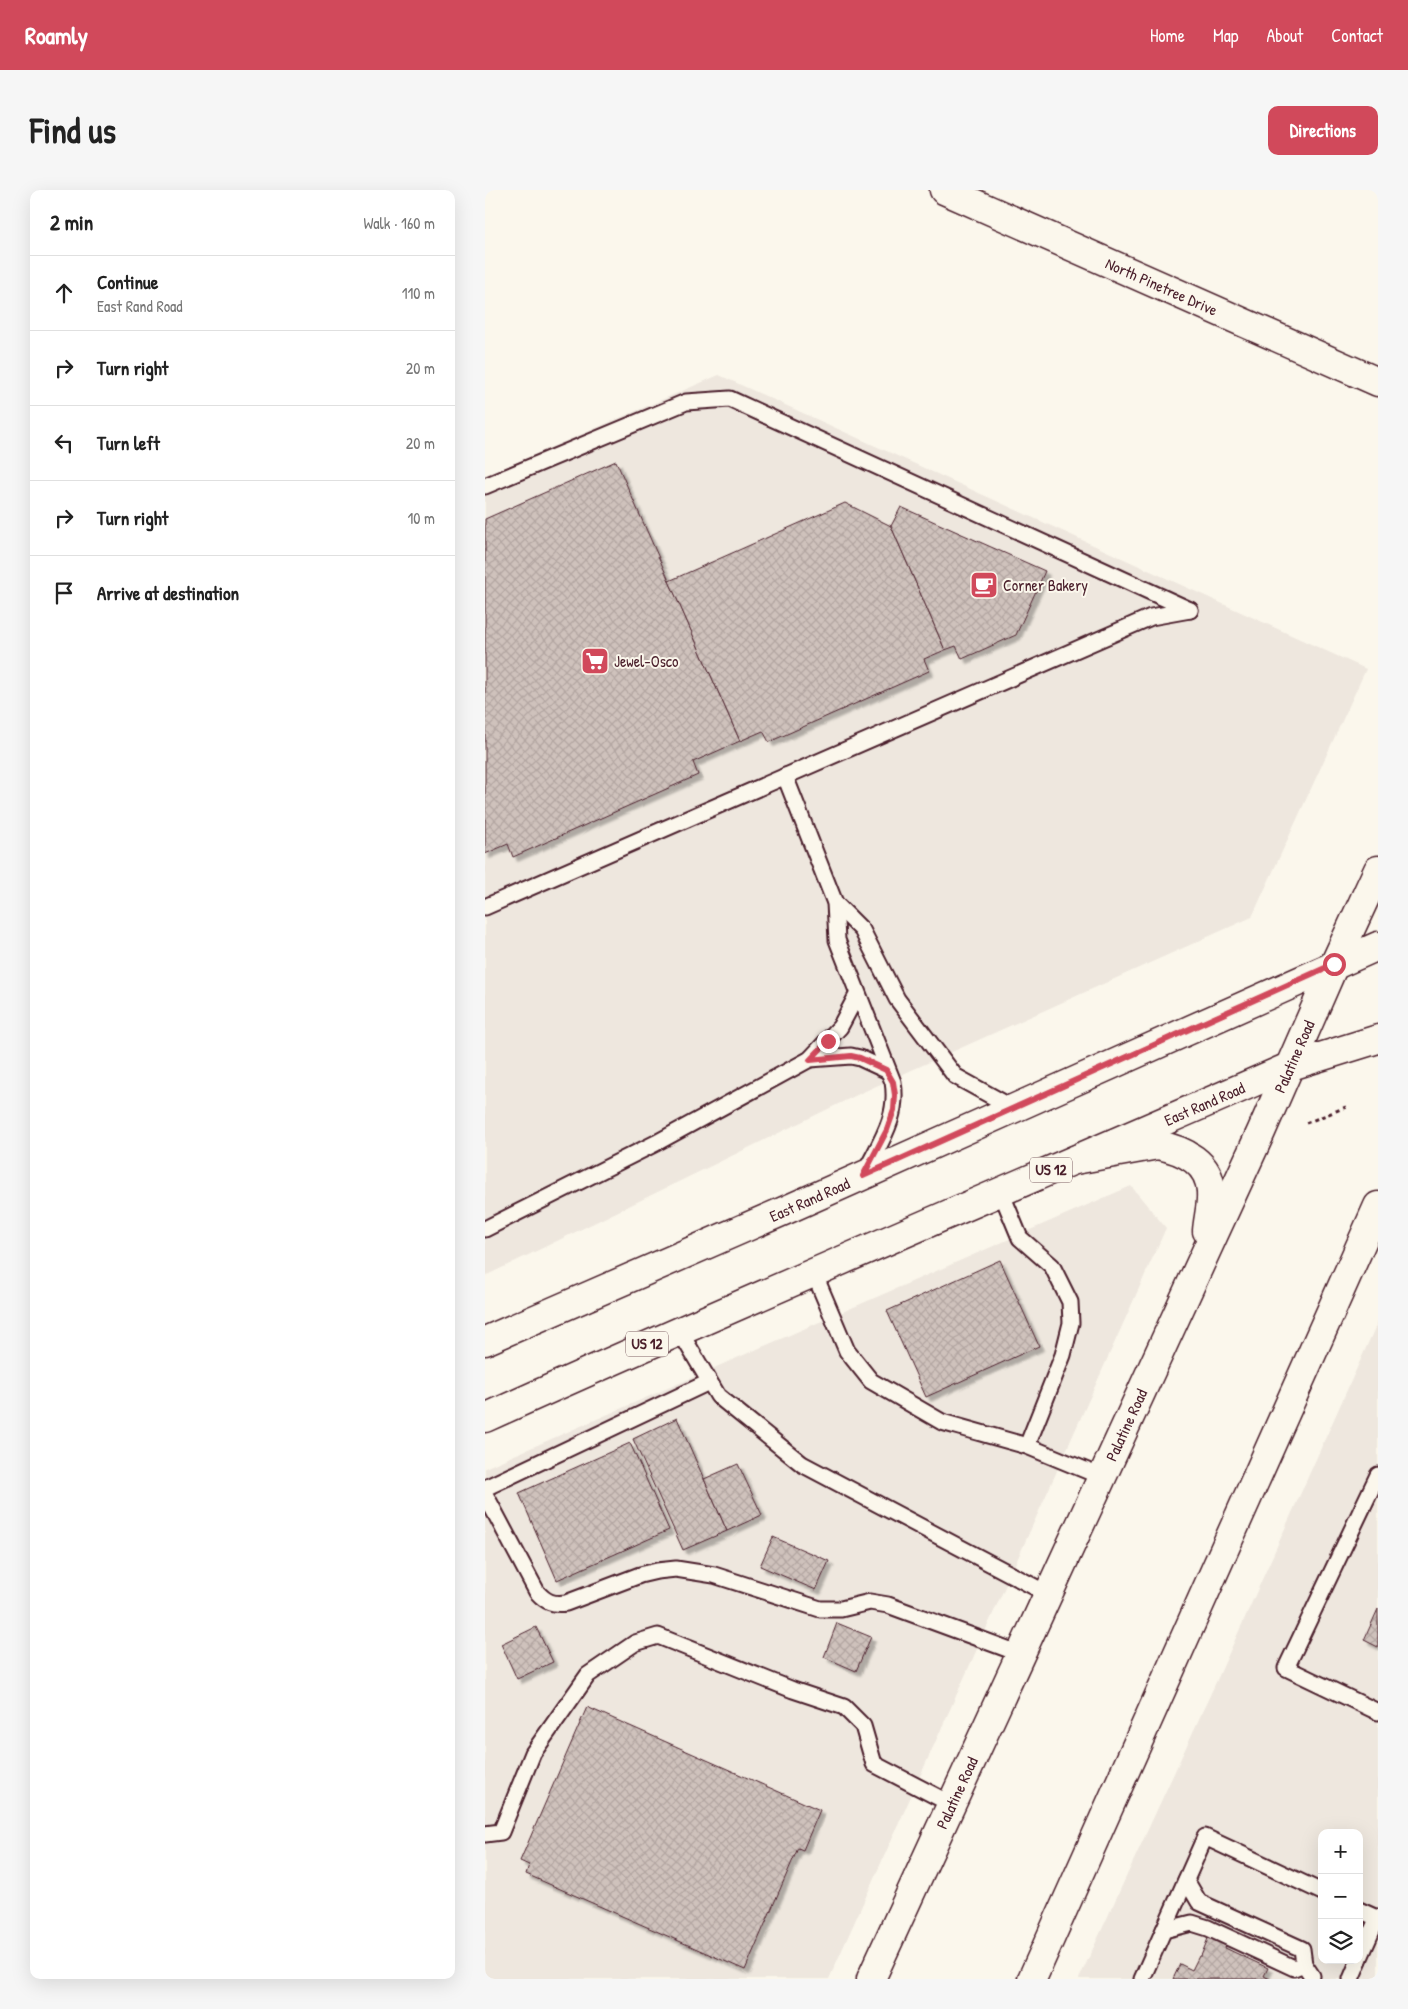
<!DOCTYPE html>
<html lang="en">
<head>
<meta charset="utf-8">
<style>
  :root { --surface:#fff; --page:#f6f6f6; --text:#222; --muted:#767676; --line:#e0e0e0; --accent:#d1495b }
  body { margin:0; font-family:"Patrick Hand",sans-serif; background:var(--page); color:var(--text) }
  .controls { position:absolute; right:15px; bottom:15px; display:grid; overflow:hidden; border-radius:10px; box-shadow:0 5px 20px #0002 }
  .controls button { width:45px; height:45px; display:grid; place-items:center; padding:0; border:0; border-bottom:1px solid var(--line); background:var(--surface); color:var(--text); font:25px sans-serif }
  .stop { position:absolute; width:15px; height:15px; margin:-11px; border:4px solid #d1495b; border-radius:50%; background:#fff }
  .stop.end { background:#d1495b; border-color:#fff; box-shadow:0 1px 5px #0008 }
  .list { margin:0; padding:0; list-style:none }
  h2 { display:flex; justify-content:space-between; align-items:center; height:65px; margin:0; padding:0 20px; font-size:21px }
  h2 small { font-size:16px; font-weight:400; color:var(--muted) }
  .list li { display:grid; grid-template-columns:32px 1fr auto; gap:15px; align-items:center; box-sizing:border-box; height:75px; padding:0 20px; border-top:1px solid var(--line) }
  .list b { display:block; font-size:19px; white-space:nowrap }
  .list p { margin:0; font-size:16px; white-space:nowrap; color:var(--muted) }
  .list em { font-size:16px; font-style:normal; color:var(--muted) }
  .icon { flex:none; width:28px; height:28px; fill:none; stroke:currentColor; stroke-width:2; stroke-linecap:round; stroke-linejoin:round }
  .map { position:relative; flex:none; width:893px; height:1789px; overflow:hidden; border-radius:10px }
  header { display:flex; align-items:center; gap:30px; box-sizing:border-box; height:70px; padding:0 25px; background:var(--accent); color:#fff }
  header strong { font-size:24px }
  nav { display:flex; gap:28px; margin-inline-start:auto; font-size:18px }
  .intro { display:flex; align-items:center; justify-content:space-between; box-sizing:border-box; height:120px; padding:0 30px }
  h1 { margin:0; font-size:35px }
  .button { padding:12px 22px; border-radius:10px; background:var(--accent); color:#fff; font-size:18px; font-weight:700 }
  main { display:flex; gap:30px; padding:0 30px }
  aside { flex:1; background:var(--surface); border-radius:10px; box-shadow:0 5px 20px #0002 }
  .map>svg:first-child { display:block }
</style>
</head>
<body>
<header>
<strong>Roamly</strong>
<nav><a>Home</a><a>Map</a><a>About</a><a>Contact</a></nav>
</header>
<div class="intro"><h1>Find us</h1><a class="button">Directions</a></div>
<main>
<aside>
<h2>2 min<small>Walk · 160 m</small></h2>
<ul class="list">
<li><svg class="icon" aria-label="ahead" viewBox="0 0 24 24"><path d="M12 20V5M6 11l6-6 6 6"/></svg><div><b>Continue</b><p>East Rand Road</p></div><em>110 m</em></li>
<li><svg class="icon" aria-label="right" viewBox="0 0 24 24"><path d="M7 20v-9h11M14 6l5 5-5 5"/></svg><div><b>Turn right</b></div><em>20 m</em></li>
<li><svg class="icon" aria-label="left" viewBox="0 0 24 24"><path d="M17 20v-9H6M10 6l-5 5 5 5"/></svg><div><b>Turn left</b></div><em>20 m</em></li>
<li><svg class="icon" aria-label="right" viewBox="0 0 24 24"><path d="M7 20v-9h11M14 6l5 5-5 5"/></svg><div><b>Turn right</b></div><em>10 m</em></li>
<li><svg class="icon" aria-label="arrive" viewBox="0 0 24 24"><path d="M6 21V4h12l-3 4 3 4H6"/></svg><div><b>Arrive at destination</b></div></li>
</ul>
</aside>
<div class="map">
<svg width="893" height="1789" viewBox="0 0 893 1789">
  <defs>
    <pattern id="building-cross-hatch" width="8" height="8" patternUnits="userSpaceOnUse" patternTransform="scale(1.25)"><rect width="8" height="8" fill="#cfc2bc"/><path d="M0 0l8 8M0 8l8-8" fill="none" stroke="#b3a6a2"/></pattern>
    <filter id="shadow"><feDropShadow dx="4.5" dy="4.5" stdDeviation="1" flood-color="#0004"/></filter>
  </defs>
  <rect width="100%" height="100%" fill="#fbf7ec"/>
  <filter id="ink" filterUnits="userSpaceOnUse"><feTurbulence type="fractalNoise" baseFrequency=".02" numOctaves="2"/><feDisplacementMap in="SourceGraphic" scale="10" xChannelSelector="R" yChannelSelector="G"/><feConvolveMatrix kernelMatrix="1 2 1 2 8 2 1 2 1" color-interpolation-filters="sRGB"/></filter>
  <g filter="url(#ink)">
    <!-- built -->
    <g fill="#eee7de" fill-rule="evenodd">
      <polygon points="234,185 881,479 767,727 378,902 0,1086 0,286"/>
      <polygon points="646,996 681,1038 344,1789 0,1789 0,1278"/>
      <path d="M893,1131V1789H594L732,1490ZM837,1643H874V1770H837Z"/>
    </g>
    <!-- building -->
    <g fill="url(#building-cross-hatch)" stroke="#4a1f2b" filter="url(#shadow)">
      <polygon points="131,271 255,551 208,572 213,585 28,667 23,654 0,664 0,329"/>
      <polygon points="360,313 406,336 460,460 439,469 444,481 284,552 278,541 255,551 184,391"/>
      <polygon points="416,317 560,381 531,445 477,469 471,456 460,460 406,336"/>
      <polygon points="515,1070 554,1156 441,1207 402,1121"/>
      <polygon points="192,1228 242,1341 198,1360 148,1249"/>
      <polygon points="145,1253 184,1340 72,1390 34,1303"/>
      <polygon points="253,1274 277,1325 242,1341 219,1289"/>
      <polygon points="288,1347 344,1371 331,1400 275,1376"/>
      <polygon points="893,1419 893,1457 879,1450"/>
      <polygon points="352,1433 386,1447 371,1481 339,1467"/>
      <polygon points="51,1437 68,1472 32,1489 16,1454"/>
      <polygon points="102,1517 335,1620 318,1660 313,1658 260,1780 41,1684 44,1675 35,1671"/>
      <polygon points="724,1746 741,1755 740,1758 783,1778 779,1786 785,1789 688,1789 695,1774 707,1780 714,1766 716,1766"/>
    </g>
    <g fill="none" stroke-linecap="round" stroke-linejoin="round">
      <defs>
        <g id="lane">
          <polyline points="0,296 201,212 245,209 705,420"/>
          <path d="M300,586L350,713L352,750L408,892C414,927 395,952 380,983"/>
          <polyline points="350,713 377,740 412,809 470,886 528,918"/>
          <polyline points="0,717 666,427 705,420"/>
          <polyline points="325,869 366,866 375,868 401,880"/>
          <polyline points="516,1002 535,1048 567,1076 585,1112 586,1133 578,1165 542,1256"/>
          <polyline points="0,1039 171,953 325,869 355,837 372,805"/>
          <polyline points="329,1083 362,1161 386,1191 457,1232 542,1256 617,1287"/>
          <polyline points="194,1140 233,1206 317,1274 563,1404"/>
          <polyline points="893,1285 801,1478 893,1522"/>
          <polyline points="0,1298 224,1192"/>
          <path d="M0,1304L52,1402C61,1412 68,1415 81,1413L155,1385L172,1381L191,1379L229,1385L335,1419H356L385,1412L403,1415L536,1464"/>
          <polyline points="0,1644 16,1642 48,1563 103,1485 150,1453 173,1446 308,1500 359,1517 378,1536 389,1574 466,1614"/>
          <polyline points="701,1690 714,1712 817,1759 819,1774 827,1786 826,1789"/>
          <polyline points="874,1720 892,1728"/>
          <polyline points="679,1740 707,1733 723,1738 809,1778 819,1774"/>
          <polyline points="874,1770 893,1727"/>
          <polyline points="657,1789 720,1647 837,1702"/>
          <polyline points="866,1789 874,1770"/>
        </g>
        <g id="street">
          <path id="s1" d="M459,0L893,192"/>
        </g>
        <g id="primary">
          <path id="s2" d="M0,1151L301,1020L893,756"/>
          <path id="s3" d="M0,1228C267,1107 538,993 806,876L893,849"/>
        </g>
        <g id="highway">
          <path d="M590,970L673,955C699,960 725,972 726,1002C727,1015 723,1028 722,1041"/>
          <path id="s4" d="M386,1789L776,942L849,775L893,680"/>
          <polyline points="547,1789 893,1016"/>
        </g>
      </defs>
      <!-- lane casing -->
      <use href="#lane" stroke="#4a1f2b" stroke-width="19"/>
      <!-- street casing -->
      <use href="#street" stroke="#4a1f2b" stroke-width="31"/>
      <!-- primary casing -->
      <use href="#primary" stroke="#4a1f2b" stroke-width="31"/>
      <!-- highway casing -->
      <use href="#highway" stroke="#4a1f2b" stroke-width="31"/>
      <!-- path -->
      <polyline stroke="#4a1f2b" stroke-width="3" stroke-dasharray="4 4" stroke-linecap="butt" points="821,933 861,917"/>
      <!-- lane -->
      <use href="#lane" stroke="#fbf7ec" stroke-width="15"/>
      <!-- street -->
      <use href="#street" stroke="#fbf7ec" stroke-width="28"/>
      <!-- primary -->
      <use href="#primary" stroke="#fbf7ec" stroke-width="28"/>
      <!-- highway -->
      <use href="#highway" stroke="#fbf7ec" stroke-width="28"/>
    </g>
  </g>
  <g fill="none" stroke-linecap="round" stroke-linejoin="round" filter="url(#ink)">
    <!-- route -->
    <polyline stroke="#d1495b" stroke-width="6" points="343,851 325,870 366,866 375,868 401,880 408,892 410,905 409,920 402,940 378,986 849,774"/>
  </g>
  <!-- icons -->
  <defs>
    <symbol id="cafe-square" viewBox="-11 -11 22 22"><rect x="-9" y="-9" width="18" height="18" rx="4" fill="#d1495b" stroke="#fbf7ec"/><path d="M-5.5-4.5H6V0H3Q3 3.5 0 3.5H-2.5Q-5.5 3.5-5.5 0ZM3-3.2v2h1.7v-2ZM-6 4.5H4V6H-6Z" fill="#fff"/></symbol>
    <symbol id="supermarket-square" viewBox="-11 -11 22 22"><rect x="-9" y="-9" width="18" height="18" rx="4" fill="#d1495b" stroke="#fbf7ec"/><path d="M-6-5.5h2.5l.6 2H6L4.5 2H-2.5L-4.4-4H-6ZM-1.5 3.2a1.3 1.3 0 1 0 .1 0ZM3 3.2a1.3 1.3 0 1 0 .1 0Z" fill="#fff"/></symbol>
  </defs>
  <g fill-rule="evenodd">
    <use href="#cafe-square" x="483" y="379" width="32" height="32"/>
    <use href="#supermarket-square" x="94" y="455" width="32" height="32"/>
  </g>
  <g text-anchor="middle" stroke-width="4" stroke-linejoin="round" paint-order="stroke">
    <!-- shield labels -->
    <g fill="#fbf7ec" stroke="#7f6065" stroke-width="1">
      <rect x="545" y="967.5" width="42" height="25" rx="4"/>
      <rect x="141" y="1141.5" width="42" height="25" rx="4"/>
    </g>
    <g font-size="15" font-weight="bold" fill="#4a1f2b">
      <text x="566" y="985">US 12</text>
      <text x="162" y="1159">US 12</text>
    </g>
    <!-- street labels -->
    <g font-size="16" fill="#4a1f2b" stroke="#fbf7ec">
      <text dy="6" stroke="none"><textPath href="#s1" startOffset="238">North Pinetree Drive</textPath></text>
      <text dy="6" stroke="none"><textPath href="#s4" startOffset="1015">Palatine Road</textPath></text>
      <text dy="6" stroke="none"><textPath href="#s3" startOffset="785">East Rand Road</textPath></text>
      <text dy="6" stroke="none"><textPath href="#s2" startOffset="354">East Rand Road</textPath></text>
      <text dy="6" stroke="none"><textPath href="#s4" startOffset="610">Palatine Road</textPath></text>
      <text dy="6" stroke="none"><textPath href="#s4" startOffset="205">Palatine Road</textPath></text>
    </g>
    <!-- poi labels -->
    <g font-size="16" fill="#4a1f2b" stroke="#fbf7ec" text-anchor="start">
      <text x="518" y="401">Corner Bakery</text>
      <text x="129" y="477">Jewel-Osco</text>
    </g>
  </g>
</svg>
<div class="controls">
<button>+</button>
<button>−</button>
<button><svg class="icon" aria-label="layers" viewBox="0 0 24 24"><path d="M12 4l9 5-9 5-9-5zM3 14l9 5 9-5"/></svg></button>
</div>
<div class="stop" style="left:849px;top:774px"></div>
<div class="stop end" style="left:343px;top:851px"></div>
</div>
</main>
</body>
</html>
